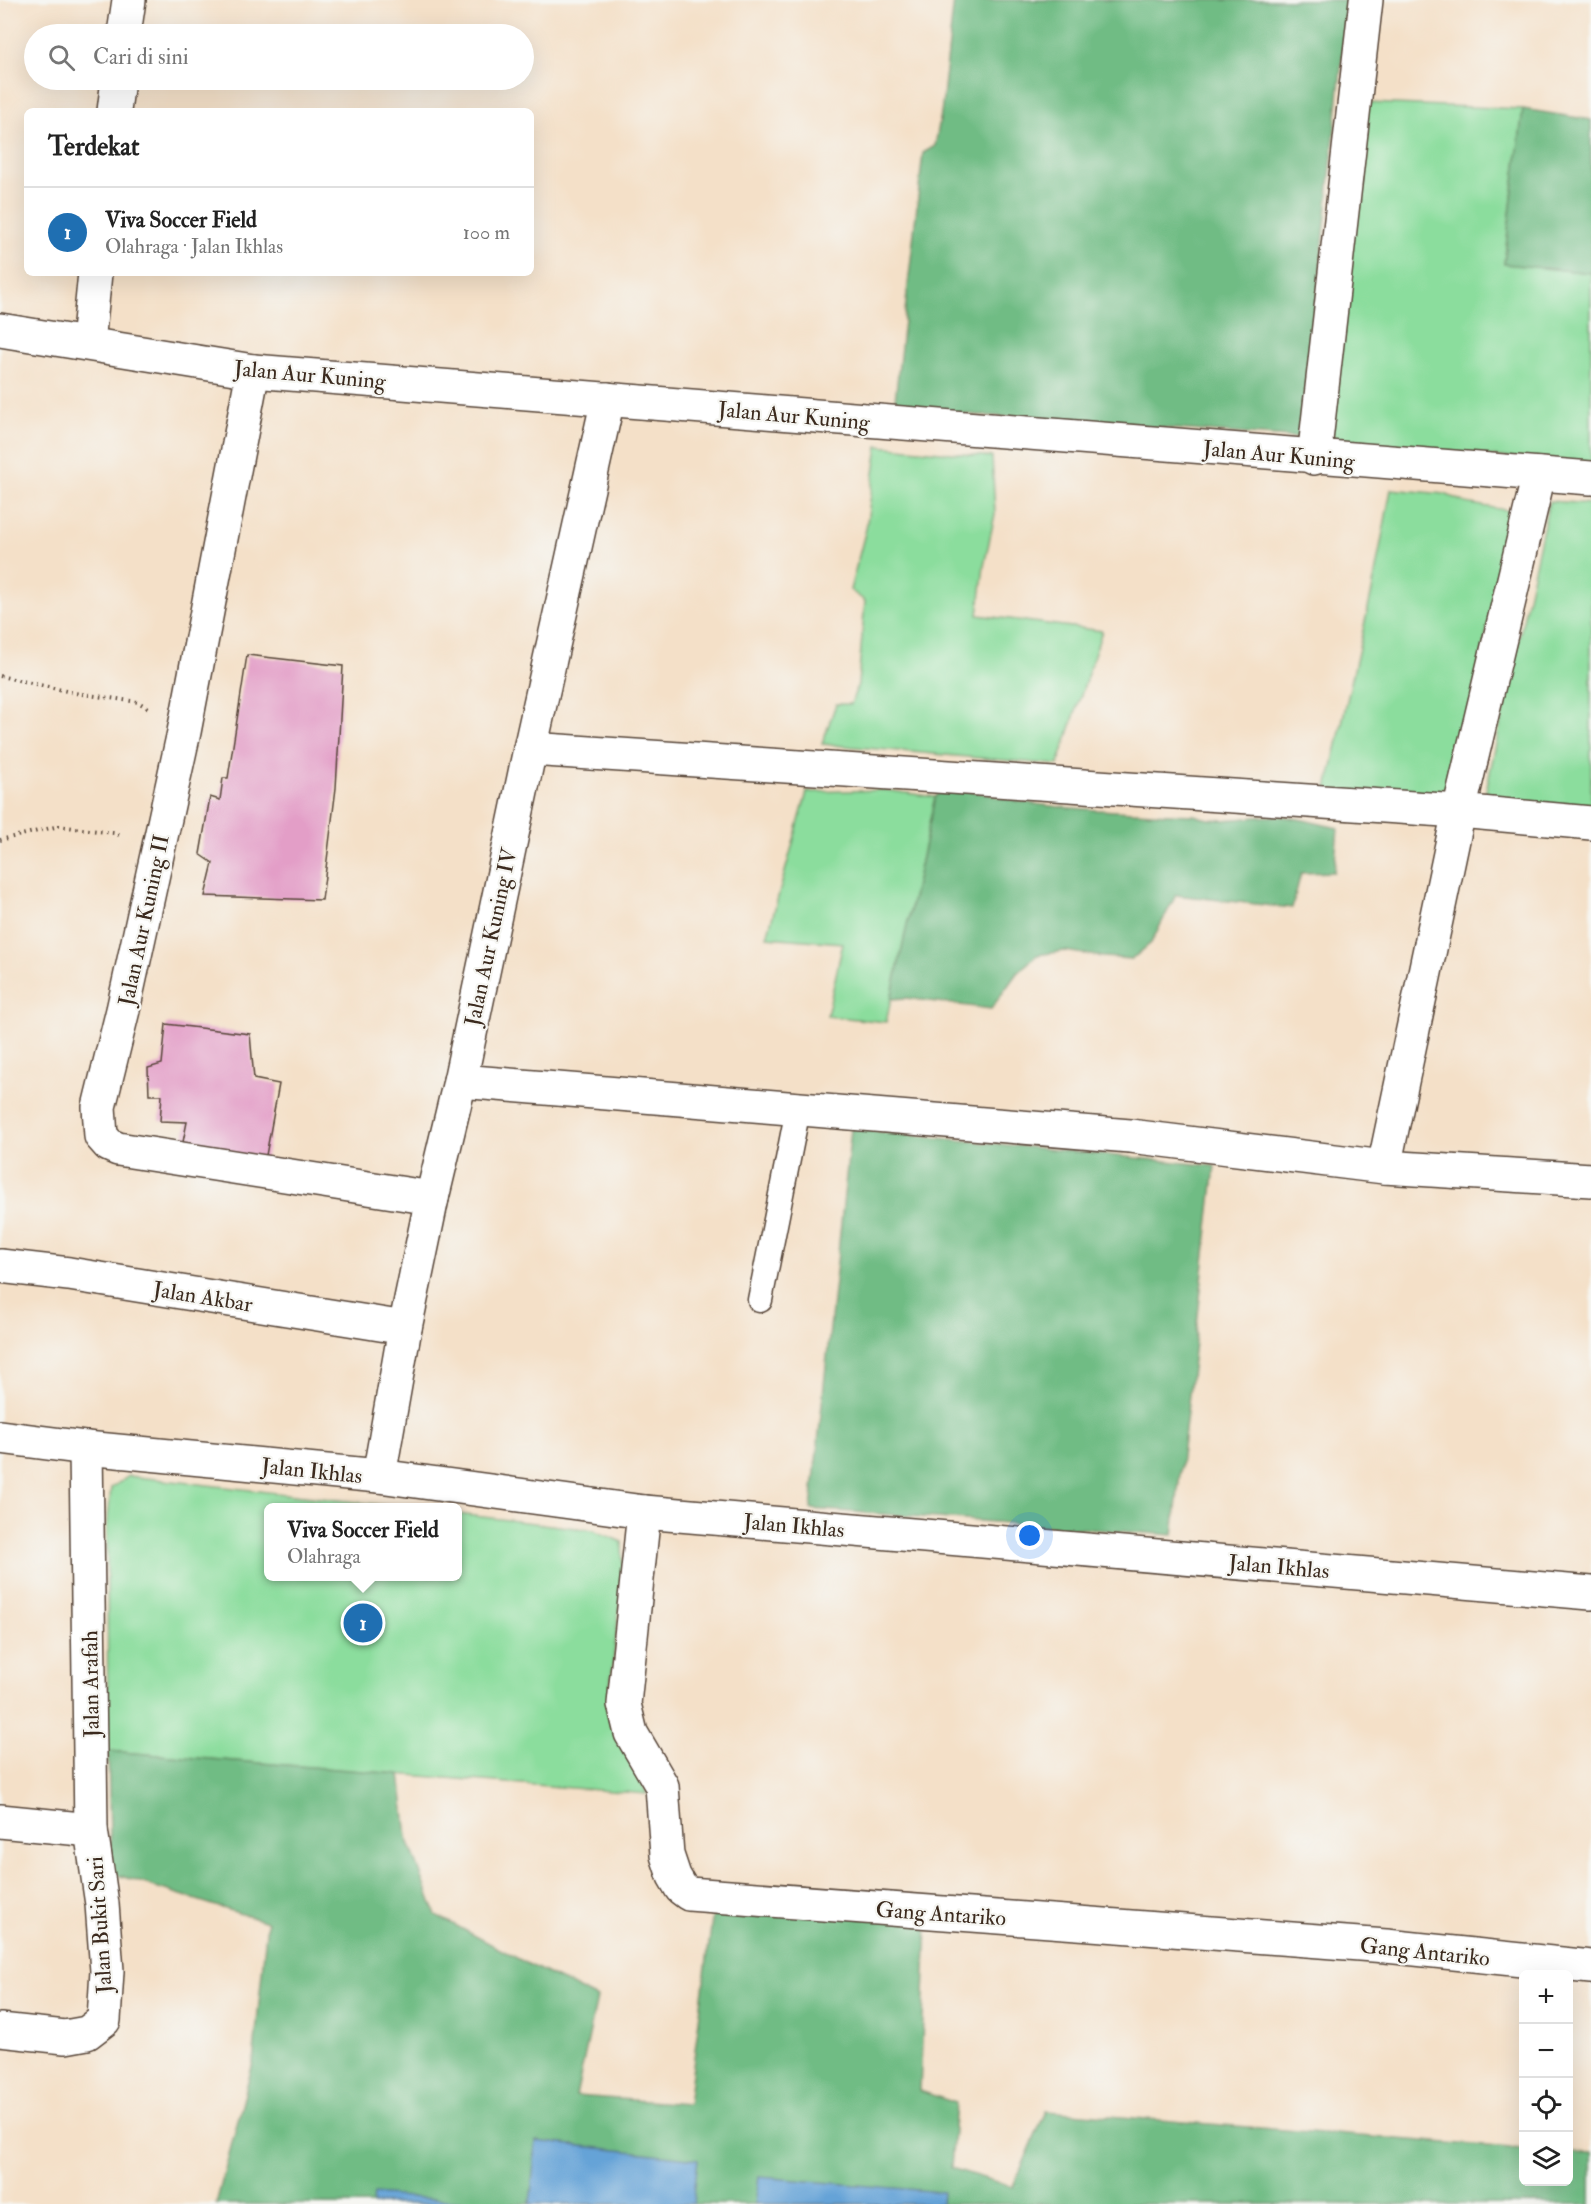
<!DOCTYPE html>
<html lang="id">
<head>
<meta charset="utf-8">
<style>
  :root { --surface:#fff; --page:#f2f2f2; --text:#222; --muted:#767676; --line:#e0e0e0; --accent:#1f6fb2 }
  body { margin:0; font-family:"IM FELL Double Pica",serif; background:var(--page); color:var(--text) }
  .controls { position:absolute; right:18px; bottom:18px; display:grid; overflow:hidden; border-radius:9px; box-shadow:0 6px 24px #0002 }
  .controls button { width:54px; height:54px; display:grid; place-items:center; padding:0; border:0; border-bottom:2px solid var(--line); background:var(--surface); color:var(--text); font:30px sans-serif }
  .you { position:absolute; left:1030px; top:1536px; width:21px; height:21px; margin:-15px; border:4px solid #fff; border-radius:50%; background:#1a73e8; box-shadow:0 0 0 9px #1a73e833 }
  .badge { display:grid; place-items:center; width:39px; height:39px; border-radius:50%; background:var(--accent); color:#fff; font-size:20px; font-weight:700 }
  .pin { position:absolute; translate:-50% -50%; border:3px solid #fff; box-shadow:0 2px 6px #0006 }
  .popup { position:absolute; left:264px; top:1503px; width:198px; height:78px; box-sizing:border-box; display:grid; place-content:center; border-radius:9px; background:var(--surface); filter:drop-shadow(0 2px 4px #0005); font-size:20px; white-space:nowrap; color:var(--muted) }
  .popup b { font-size:22px; color:var(--text) }
  .popup::after { content:''; position:absolute; left:50%; top:100%; margin-left:-12px; border:12px solid transparent; border-top-color:var(--surface) }
  .list { margin:0; padding:0; list-style:none }
  h2 { display:flex; justify-content:space-between; align-items:center; height:78px; margin:0; padding:0 24px; font-size:26px }
  h2 small { font-size:20px; font-weight:400; color:var(--muted) }
  .list li { display:grid; grid-template-columns:39px 1fr auto; gap:18px; align-items:center; box-sizing:border-box; height:90px; padding:0 24px; border-top:2px solid var(--line) }
  .list b { display:block; font-size:22px; white-space:nowrap }
  .list p { margin:0; font-size:20px; white-space:nowrap; color:var(--muted) }
  .list em { font-size:20px; font-style:normal; color:var(--muted) }
  .icon { flex:none; width:33px; height:33px; fill:none; stroke:currentColor; stroke-width:2; stroke-linecap:round; stroke-linejoin:round }
  .map { position:relative; flex:none; width:1591px; height:2204px; overflow:hidden }
  .search { position:absolute; background:var(--surface); box-shadow:0 6px 24px #0002; left:24px; top:24px; width:510px; height:66px; display:flex; align-items:center; gap:15px; box-sizing:border-box; padding:0 21px; border-radius:33px; color:var(--muted); font-size:22px }
  .panel { position:absolute; background:var(--surface); box-shadow:0 6px 24px #0002; left:24px; top:108px; width:510px; height:168px; border-radius:9px }
  .map>svg:first-child { display:block }
</style>
</head>
<body>
<div class="map">
<svg width="1591" height="2204" viewBox="0 0 1591 2204">
  <rect width="100%" height="100%" fill="#f6f6f2"/>
  <filter id="ink" filterUnits="userSpaceOnUse"><feTurbulence type="fractalNoise" baseFrequency=".0167" numOctaves="2"/><feDisplacementMap in="SourceGraphic" scale="12" xChannelSelector="R" yChannelSelector="G"/><feConvolveMatrix kernelMatrix="1 2 1 2 8 2 1 2 1" color-interpolation-filters="sRGB"/></filter>
  <filter id="wash" filterUnits="userSpaceOnUse"><feTurbulence type="fractalNoise" baseFrequency=".008" numOctaves="4" result="noise"/><feDisplacementMap in="SourceGraphic" scale="24" xChannelSelector="R" yChannelSelector="G"/><feGaussianBlur stdDeviation="1.35" result="paint"/><feColorMatrix in="noise" values="0 0 0 0 0 0 0 0 0 0 0 0 0 0 0 0 0 1.4 0 .05"/><feComposite in="paint" operator="in"/></filter>
  <g filter="url(#wash)">
    <rect width="100%" height="100%" fill="#f4e0c8"/>
    <!-- green -->
    <g fill="#8bdd9d" stroke="#63845e" stroke-width="1.5">
      <polygon points="1367,103 1523,109 1504,263 1591,273 1591,465 1336,442 1330,430"/>
      <polygon points="878,446 992,457 995,514 984,566 978,615 1102,631 1058,765 822,744 836,704 851,704 858,684 865,601 850,590 866,529"/>
      <polygon points="1391,489 1445,494 1466,503 1511,511 1452,802 1326,793 1372,591"/>
      <polygon points="1549,501 1591,504 1591,813 1483,804"/>
      <polygon points="885,790 935,797 886,1022 827,1016 843,943 767,937 807,792"/>
      <polygon points="129,1476 399,1507 268,1508 268,1576 458,1576 458,1514 593,1530 622,1542 623,1575 608,1707 647,1794 108,1751 107,1528 111,1488"/>
    </g>
    <!-- forest -->
    <g fill="#70bc84" stroke="#567351" stroke-width="1.5">
      <polygon points="954,0 1348,0 1303,438 894,409 923,153 935,146 941,114"/>
      <polygon points="1523,109 1591,120 1591,273 1504,264"/>
      <path d="M944,788C971,789 996,797 1022,802C1079,811 1136,812 1194,815C1220,825 1246,816 1273,816C1294,816 1318,824 1338,828L1334,872L1301,873L1292,908L1176,895L1151,943L1132,959L1103,957L1065,951L1037,955L1017,973L991,1009L906,998L891,999L935,797Z"/>
      <polygon points="851,1129 1215,1166 1173,1535 811,1509"/>
      <polygon points="108,1751 400,1774 407,1837 436,1915 528,1964 597,1998 576,2096 688,2104 714,1905 927,1923 920,2091 956,2103 951,2168 1013,2187 1046,2111 1523,2149 1524,2182 1568,2182 1569,2153 1591,2154 1591,2204 216,2204 253,2063 267,1922 111,1873"/>
    </g>
    <!-- water -->
    <g fill="#65a3d7" stroke="#50667a" stroke-width="1.5">
      <polygon points="536,2141 698,2159 693,2204 530,2204"/>
      <polygon points="759,2177 943,2192 942,2204 755,2204"/>
      <polygon points="374,2194 494,2204 373,2204"/>
    </g>
    <g id="blocks">
      <!-- building -->
      <g fill="#e39ec7">
        <polygon points="247,655 343,666 336,788 322,900 205,896 213,863 200,854 210,797 220,800 223,778 228,778"/>
        <polygon points="166,1024 250,1034 254,1079 279,1084 265,1161 182,1147 187,1122 160,1121 162,1095 149,1095 148,1068 162,1064"/>
      </g>
    </g>
  </g>
  <g filter="url(#ink)">
    <use href="#blocks" fill-opacity="0" stroke="#574538" stroke-width="1.5"/>
    <g fill="none" stroke-linecap="round" stroke-linejoin="round">
      <defs>
        <polyline id="service" points="760,1300 798,1109"/>
        <g id="minor">
          <polyline points="124,34 129,0"/>
          <polyline points="114,111 118,80"/>
          <polyline points="0,330 253,371 1591,478"/>
          <polyline points="88,343 95,273"/>
          <polyline points="253,371 184,732 123,1010 99,1107 101,1136 109,1145 118,1149 432,1198"/>
          <polyline points="1314,458 1366,0"/>
          <polyline points="530,749 1459,811 1591,823"/>
          <polyline points="460,1081 1130,1136 1384,1167 1591,1180"/>
          <polyline points="1384,1167 1459,811 1539,474"/>
          <polyline points="0,1266 69,1274 405,1328"/>
          <polyline points="379,1476 405,1328 432,1198 460,1081 530,749 608,399"/>
          <polyline points="644,1512 624,1704 631,1733 662,1786 667,1855 674,1876 681,1888 689,1894 1386,1946 1591,1967"/>
          <polyline points="0,1821 91,1830"/>
          <polyline points="0,2030 65,2037 87,2033 104,2020 107,1971 102,1904 91,1830 86,1448"/>
        </g>
        <polyline id="tertiary" points="0,1437 86,1448 379,1476 644,1512 1591,1593"/>
      </defs>
      <!-- service casing -->
      <use href="#service" stroke="#574538" stroke-width="27"/>
      <!-- minor casing -->
      <use href="#minor" stroke="#574538" stroke-width="36"/>
      <!-- tertiary casing -->
      <use href="#tertiary" stroke="#574538" stroke-width="36"/>
      <!-- path -->
      <g stroke="#574538" stroke-width="4" stroke-dasharray="1.5 4.5" stroke-linecap="butt">
        <polyline points="0,676 75,693 138,702 148,708"/>
        <polyline points="0,840 59,826 114,833 122,836"/>
      </g>
      <!-- service -->
      <use href="#service" stroke="#fff" stroke-width="24"/>
      <!-- minor -->
      <use href="#minor" stroke="#fff" stroke-width="33"/>
      <!-- tertiary -->
      <use href="#tertiary" stroke="#fff" stroke-width="33"/>
    </g>
  </g>
  <g text-anchor="middle" stroke-width="4.5" stroke-linejoin="round" paint-order="stroke">
    <!-- street labels -->
    <g font-size="22" fill="#3b2a1e" stroke="#f6f6f2">
      <text transform="translate(310 374) rotate(5)" y="8">Jalan Aur Kuning</text>
      <text transform="translate(794 415) rotate(5)" y="8">Jalan Aur Kuning</text>
      <text transform="translate(1279 454) rotate(5)" y="8">Jalan Aur Kuning</text>
      <text transform="translate(143 920) rotate(-78)" y="8">Jalan Aur Kuning II</text>
      <text transform="translate(490 937) rotate(-78)" y="8">Jalan Aur Kuning IV</text>
      <text transform="translate(203 1296) rotate(9)" y="8">Jalan Akbar</text>
      <text transform="translate(312 1470) rotate(6)" y="8">Jalan Ikhlas</text>
      <text transform="translate(794 1525) rotate(5)" y="8">Jalan Ikhlas</text>
      <text transform="translate(1279 1566) rotate(5)" y="8">Jalan Ikhlas</text>
      <text transform="translate(90 1684) rotate(-91)" y="8">Jalan Arafah</text>
      <text transform="translate(941 1913) rotate(4)" y="8">Gang Antariko</text>
      <text transform="translate(99 1925) rotate(-94)" y="8">Jalan Bukit Sari</text>
      <text transform="translate(1425 1951) rotate(6)" y="8">Gang Antariko</text>
    </g>
  </g>
</svg>
<div class="controls">
<button>+</button>
<button>−</button>
<button><svg class="icon" aria-label="locate" viewBox="0 0 24 24"><circle cx="12" cy="12" r="6"/><path d="M12 2v4M12 18v4M2 12h4M18 12h4"/></svg></button>
<button><svg class="icon" aria-label="layers" viewBox="0 0 24 24"><path d="M12 4l9 5-9 5-9-5zM3 14l9 5 9-5"/></svg></button>
</div>
<div class="you"></div>
<div class="pin badge" style="left:363px;top:1623px">1</div>
<div class="popup"><b>Viva Soccer Field</b>Olahraga</div>
<div class="search"><svg class="icon" aria-label="search" viewBox="0 0 24 24"><circle cx="10" cy="10" r="6"/><path d="M15 15l6 6"/></svg>Cari di sini</div>
<section class="panel">
<h2>Terdekat<small></small></h2>
<ul class="list">
<li><span class="badge">1</span><div><b>Viva Soccer Field</b><p>Olahraga · Jalan Ikhlas</p></div><em>100 m</em></li>
</ul>
</section>
</div>
</body>
</html>
